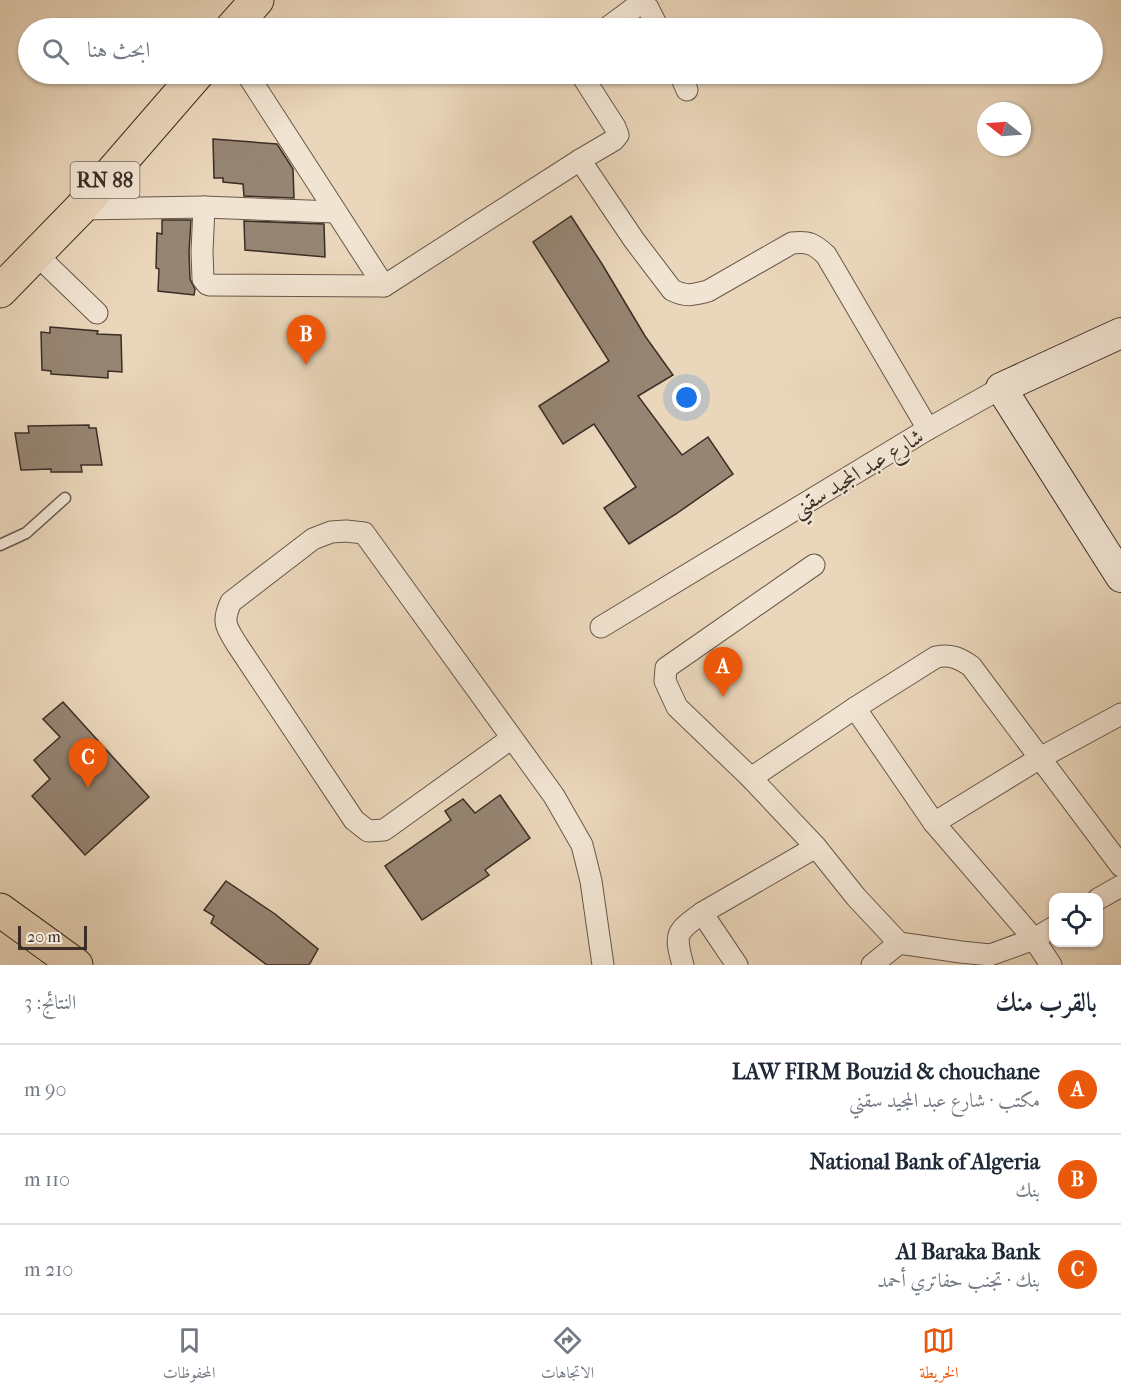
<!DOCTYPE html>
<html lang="ar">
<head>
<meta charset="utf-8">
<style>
  :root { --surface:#fff; --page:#f6f6f7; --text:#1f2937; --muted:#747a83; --line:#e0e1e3; --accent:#ea580c }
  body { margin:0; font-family:"IM FELL French Canon",Amiri,serif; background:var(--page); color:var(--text); direction:rtl }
  .controls { position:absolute; right:18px; bottom:18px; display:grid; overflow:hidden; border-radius:12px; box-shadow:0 2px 4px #0004 }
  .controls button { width:54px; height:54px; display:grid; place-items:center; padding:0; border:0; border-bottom:2px solid var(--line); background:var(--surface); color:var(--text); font:30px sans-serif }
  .compass { position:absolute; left:977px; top:102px; width:54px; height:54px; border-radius:50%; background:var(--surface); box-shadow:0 2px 4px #0004; rotate:287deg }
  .scale { position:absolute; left:18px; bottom:15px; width:69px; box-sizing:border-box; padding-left:6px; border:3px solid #3b2e26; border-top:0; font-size:16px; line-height:21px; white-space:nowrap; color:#3b2e26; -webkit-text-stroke:4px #f1e4d2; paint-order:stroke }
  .you { position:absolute; left:687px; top:398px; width:21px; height:21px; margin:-15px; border:4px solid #fff; border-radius:50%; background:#1a73e8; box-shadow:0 0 0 9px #1a73e833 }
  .badge { display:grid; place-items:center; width:39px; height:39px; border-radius:50%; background:var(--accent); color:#fff; font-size:20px; font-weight:700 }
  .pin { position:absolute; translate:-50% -50px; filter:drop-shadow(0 2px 3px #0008) }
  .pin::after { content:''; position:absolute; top:32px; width:21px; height:18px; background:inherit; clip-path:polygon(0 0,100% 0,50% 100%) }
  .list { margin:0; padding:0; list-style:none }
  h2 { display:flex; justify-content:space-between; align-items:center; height:78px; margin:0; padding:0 24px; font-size:26px }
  h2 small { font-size:20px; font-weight:400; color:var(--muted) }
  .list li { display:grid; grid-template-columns:39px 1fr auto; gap:18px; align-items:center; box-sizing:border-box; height:90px; padding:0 24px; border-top:2px solid var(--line) }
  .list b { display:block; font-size:22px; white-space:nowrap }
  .list p { margin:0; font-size:20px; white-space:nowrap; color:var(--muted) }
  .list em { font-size:20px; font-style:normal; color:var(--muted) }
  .icon { flex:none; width:33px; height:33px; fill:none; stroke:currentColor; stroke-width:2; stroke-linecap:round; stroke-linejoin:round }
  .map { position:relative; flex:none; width:1121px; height:965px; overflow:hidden; direction:ltr }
  .search { position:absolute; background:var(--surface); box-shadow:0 2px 4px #0004; left:18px; right:18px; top:18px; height:66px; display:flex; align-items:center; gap:15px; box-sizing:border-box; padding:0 21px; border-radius:33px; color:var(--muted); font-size:22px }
  .sheet { height:348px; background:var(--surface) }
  nav { display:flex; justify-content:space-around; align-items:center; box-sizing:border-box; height:84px; border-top:2px solid var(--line); background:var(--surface); font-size:16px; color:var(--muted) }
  nav a { display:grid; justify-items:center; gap:3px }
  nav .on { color:var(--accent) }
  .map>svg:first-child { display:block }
</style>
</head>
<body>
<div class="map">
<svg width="1121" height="965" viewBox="0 0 1121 965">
  <rect width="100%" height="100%" fill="#ead6ba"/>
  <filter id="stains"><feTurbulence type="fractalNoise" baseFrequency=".00333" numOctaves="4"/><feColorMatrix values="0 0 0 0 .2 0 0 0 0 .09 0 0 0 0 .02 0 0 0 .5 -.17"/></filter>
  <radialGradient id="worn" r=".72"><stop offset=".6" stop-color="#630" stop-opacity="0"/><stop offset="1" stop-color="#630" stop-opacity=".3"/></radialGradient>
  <!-- building -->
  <g fill="#968573" stroke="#3b2e26" stroke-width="1.5">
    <polygon points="213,139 277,144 293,169 294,198 244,196 243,184 223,182 223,178 214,178"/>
    <polygon points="571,216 602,264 645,336 673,375 638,396 682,455 708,437 733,474 676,514 629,544 604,508 636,487 594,424 563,444 539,406 609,361 533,242"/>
    <polygon points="162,220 191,220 189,252 190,279 195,289 194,295 158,291 159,269 156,268 157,233 162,234"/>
    <polygon points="244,221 324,224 325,257 245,250"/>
    <polygon points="50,327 98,331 97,334 121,335 122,372 108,371 108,378 51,374 51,371 42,370 41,332 50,333"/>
    <polygon points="89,425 89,428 96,428 102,465 81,465 82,472 51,472 51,469 21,470 15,433 29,433 28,426"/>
    <polygon points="63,702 149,797 85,855 32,796 50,779 34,760 60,737 43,719"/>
    <polygon points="500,795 530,838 485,870 489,875 422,920 385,866 451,820 445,811 463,799 475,813"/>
    <polygon points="226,881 275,914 318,949 309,965 267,965 211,923 214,916 204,910"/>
  </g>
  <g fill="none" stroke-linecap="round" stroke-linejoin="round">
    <defs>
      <polyline id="lane" points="0,545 26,533 65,498"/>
      <g id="street">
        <polyline points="607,28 638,5 646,6 648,8 658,28"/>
        <polyline points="247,74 384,286"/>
        <polyline points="680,74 687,90"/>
        <polyline points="580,160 614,140 618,135 615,127 581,74"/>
        <path d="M204,207L202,252L203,279L207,284L210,285L384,286L580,160L634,240L672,290C686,297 693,295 708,291L792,243C809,241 814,244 826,255L928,429"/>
        <polyline points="80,209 204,207 335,212"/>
        <polyline points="36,254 97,313"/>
        <polyline points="814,565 666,668 665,681 677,707 751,778 816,847 856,897 899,943 961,952 990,955 1034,939 1054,927"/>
        <polyline points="601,627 928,429 1001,388"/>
        <path d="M512,738L384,830L368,831L354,820L238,646C227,628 221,623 231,602L313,539L331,532L346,531L364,533L554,796L582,845L591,881L603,965"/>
        <polyline points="751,778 855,708"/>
        <polyline points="934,823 1040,758 1121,714"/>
        <polyline points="1098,899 1121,886"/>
        <path d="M683,965C674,933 676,932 702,913"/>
        <polyline points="737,965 702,913 816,847"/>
        <polyline points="872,965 899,943"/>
        <path d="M1051,965L1034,939L934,823L855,708L936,657C951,654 959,658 971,666L1121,866"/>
      </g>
      <polyline id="secondary" points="1121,333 1001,388 1121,577"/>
      <g id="primary">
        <polyline points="232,28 257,0"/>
        <polyline points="0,291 80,209 197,74"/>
        <polyline points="0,910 76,965"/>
      </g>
    </defs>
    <!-- lane casing -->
    <use href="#lane" stroke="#67584b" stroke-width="13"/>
    <!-- street casing -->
    <use href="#street" stroke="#67584b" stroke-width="23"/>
    <!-- secondary casing -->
    <use href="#secondary" stroke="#3b2e26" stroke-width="32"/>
    <!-- primary casing -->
    <use href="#primary" stroke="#3b2e26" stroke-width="35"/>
    <!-- lane -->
    <use href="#lane" stroke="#f1e4d2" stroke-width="10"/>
    <!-- street -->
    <use href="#street" stroke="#f1e4d2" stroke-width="21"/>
    <!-- secondary -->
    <use href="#secondary" stroke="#f1e4d2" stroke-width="30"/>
    <!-- primary -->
    <use href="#primary" stroke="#ead6ba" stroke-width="33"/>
  </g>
  <g text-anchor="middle" stroke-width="4.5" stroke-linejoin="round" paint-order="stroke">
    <!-- shield labels -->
    <rect fill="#f1e4d2" stroke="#72655a" stroke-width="1.5" x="70.5" y="162" width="69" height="36" rx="4.5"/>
    <g font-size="21" font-weight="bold" fill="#3b2e26">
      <text x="105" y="187">RN 88</text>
    </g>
    <!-- street labels -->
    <g font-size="22" fill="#3b2e26" stroke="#f1e4d2">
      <text transform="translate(857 472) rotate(-31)" y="8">شارع عبد المجيد سقني</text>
    </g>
  </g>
  <rect width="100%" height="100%" filter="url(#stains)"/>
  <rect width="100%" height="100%" fill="url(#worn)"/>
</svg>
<div class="controls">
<button><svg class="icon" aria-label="locate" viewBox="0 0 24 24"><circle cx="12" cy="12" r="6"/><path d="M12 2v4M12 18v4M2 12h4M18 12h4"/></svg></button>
</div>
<svg class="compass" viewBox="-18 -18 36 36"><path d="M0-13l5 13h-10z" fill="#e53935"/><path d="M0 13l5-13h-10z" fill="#747a83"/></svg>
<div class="scale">20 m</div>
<div class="you"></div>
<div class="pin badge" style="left:723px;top:697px">A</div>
<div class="pin badge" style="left:306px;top:365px">B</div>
<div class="pin badge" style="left:88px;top:788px">C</div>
<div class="search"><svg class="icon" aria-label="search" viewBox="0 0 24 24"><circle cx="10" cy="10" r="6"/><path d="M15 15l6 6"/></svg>ابحث هنا</div>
</div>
<section class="sheet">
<h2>بالقرب منك<small>النتائج: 3</small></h2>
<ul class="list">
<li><span class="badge">A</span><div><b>LAW FIRM Bouzid &amp; chouchane</b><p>مكتب · شارع عبد المجيد سقني</p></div><em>90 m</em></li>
<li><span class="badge">B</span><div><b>National Bank of Algeria</b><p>بنك</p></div><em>110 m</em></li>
<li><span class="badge">C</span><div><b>Al Baraka Bank</b><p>بنك · تجنب حفاتري أحمد</p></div><em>210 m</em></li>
</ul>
</section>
<nav>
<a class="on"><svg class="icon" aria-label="map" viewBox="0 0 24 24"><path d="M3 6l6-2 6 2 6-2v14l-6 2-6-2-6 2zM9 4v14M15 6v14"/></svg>الخريطة</a>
<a><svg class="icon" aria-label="directions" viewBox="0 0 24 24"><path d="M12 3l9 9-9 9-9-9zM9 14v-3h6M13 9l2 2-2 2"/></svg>الاتجاهات</a>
<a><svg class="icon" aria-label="saved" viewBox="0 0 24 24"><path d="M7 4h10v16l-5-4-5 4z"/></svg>المحفوظات</a>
</nav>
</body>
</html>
